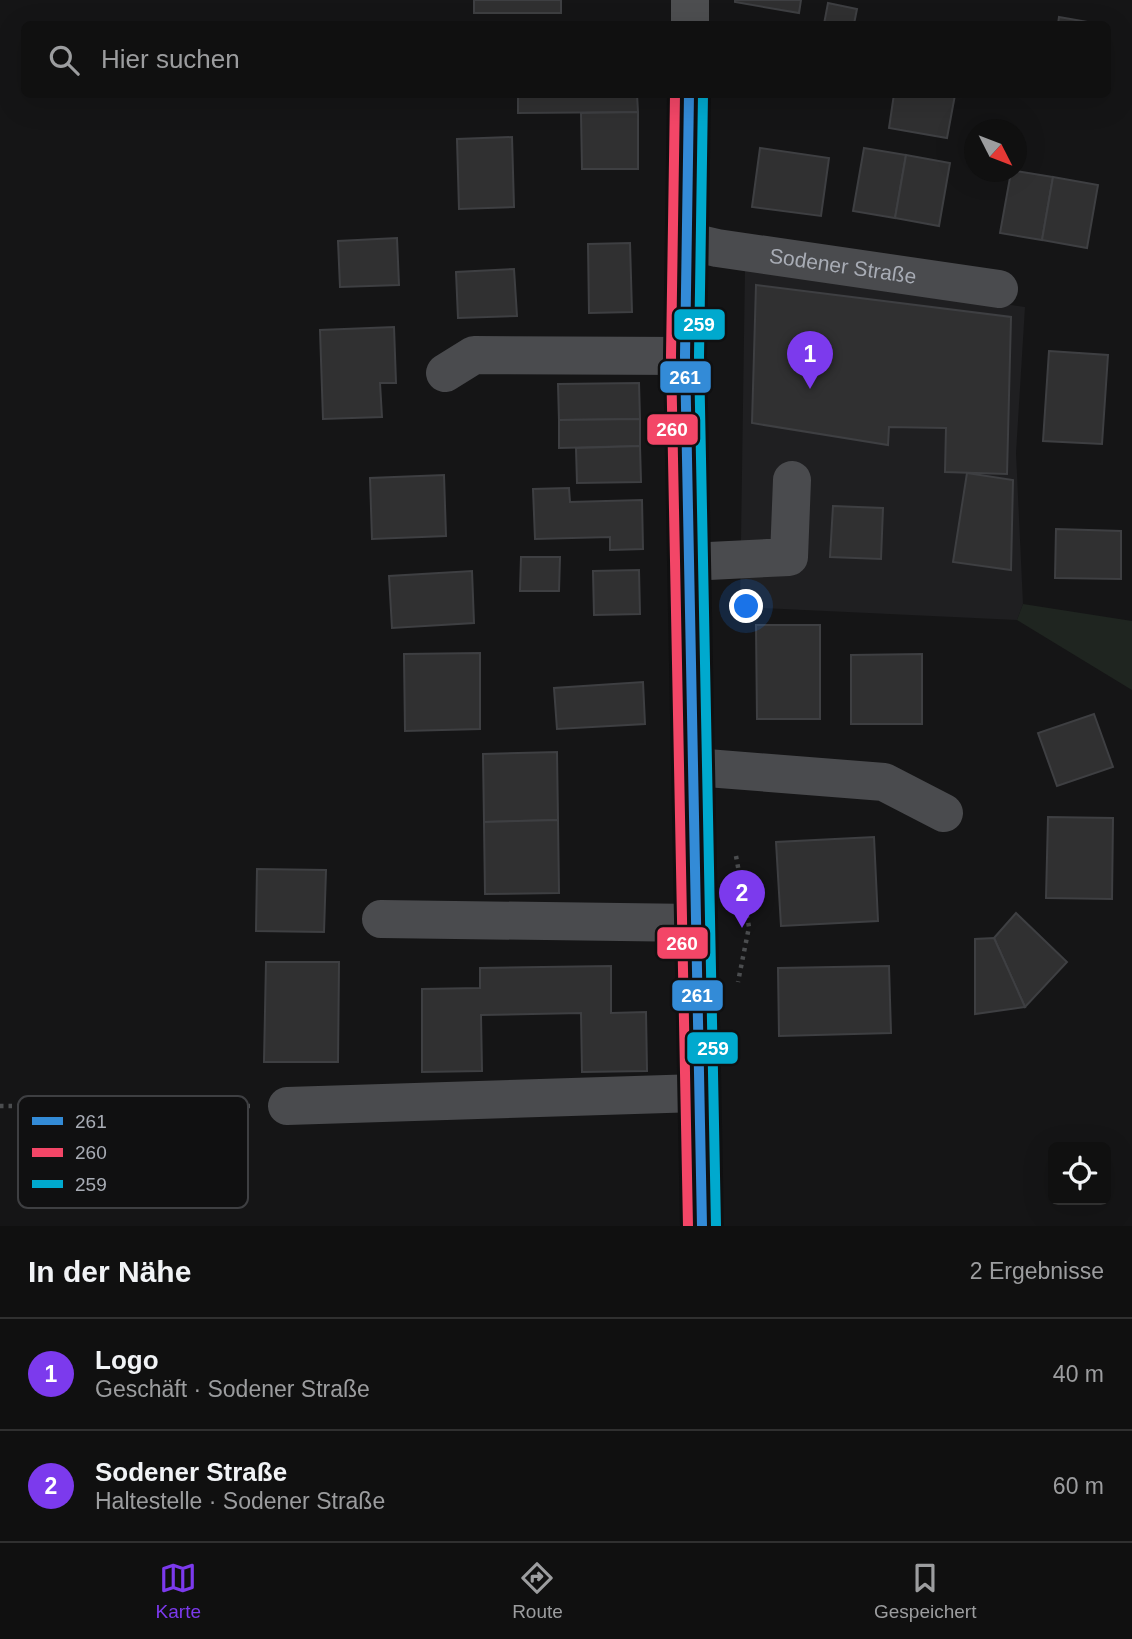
<!DOCTYPE html>
<html lang="de">
<head>
<meta charset="utf-8">
<style>
  :root { --surface:#101010; --page:#191919; --text:#f1f3f6; --muted:#9c9d9f; --line:#303030; --accent:#7c3aed }
  body { margin:0; font-family:Arial,sans-serif; background:var(--page); color:var(--text) }
  .controls { position:absolute; right:21px; bottom:21px; display:grid; overflow:hidden; border-radius:10px; box-shadow:0 7px 28px #0002 }
  .controls button { width:63px; height:63px; display:grid; place-items:center; padding:0; border:0; border-bottom:2px solid var(--line); background:var(--surface); color:var(--text); font:35px sans-serif }
  .compass { position:absolute; left:964px; top:119px; width:63px; height:63px; border-radius:50%; background:var(--surface); box-shadow:0 7px 28px #0002; rotate:132deg }
  .you { position:absolute; left:747px; top:607px; width:24px; height:24px; margin:-18px; border:5px solid #fff; border-radius:50%; background:#1a73e8; box-shadow:0 0 0 10px #1a73e833 }
  .badge { display:grid; place-items:center; width:46px; height:46px; border-radius:50%; background:var(--accent); color:#fff; font-size:23px; font-weight:700 }
  .pin { position:absolute; translate:-50% -58px; filter:drop-shadow(0 2px 4px #0008) }
  .pin::after { content:''; position:absolute; top:37px; width:24px; height:21px; background:inherit; clip-path:polygon(0 0,100% 0,50% 100%) }
  .list { margin:0; padding:0; list-style:none }
  h2 { display:flex; justify-content:space-between; align-items:center; height:91px; margin:0; padding:0 28px; font-size:30px }
  h2 small { font-size:23px; font-weight:400; color:var(--muted) }
  .list li { display:grid; grid-template-columns:46px 1fr auto; gap:21px; align-items:center; box-sizing:border-box; height:112px; padding:0 28px; border-top:2px solid var(--line) }
  .list b { display:block; font-size:26px; white-space:nowrap }
  .list p { margin:0; font-size:23px; white-space:nowrap; color:var(--muted) }
  .list em { font-size:23px; font-style:normal; color:var(--muted) }
  .icon { flex:none; width:38px; height:38px; fill:none; stroke:currentColor; stroke-width:2; stroke-linecap:round; stroke-linejoin:round }
  .map { position:relative; flex:none; width:1132px; height:1226px; overflow:hidden }
  .search { position:absolute; background:var(--surface); box-shadow:0 7px 28px #0002; left:21px; right:21px; top:21px; height:77px; display:flex; align-items:center; gap:18px; box-sizing:border-box; padding:0 24px; border-radius:10px; color:var(--muted); font-size:26px }
  .sheet { height:315px; background:var(--surface) }
  nav { display:flex; justify-content:space-around; align-items:center; box-sizing:border-box; height:98px; border-top:2px solid var(--line); background:var(--surface); font-size:19px; color:var(--muted) }
  nav a { display:grid; justify-items:center; gap:4px }
  nav .on { color:var(--accent) }
  .map>svg:first-child { display:block }
</style>
</head>
<body>
<div class="map">
<svg width="1132" height="1226" viewBox="0 0 1132 1226">
  <rect width="100%" height="100%" fill="#151516"/>
  <!-- built -->
  <polygon fill="#1f1f21" points="745,269 1025,307 1016,453 1023,604 1017,620 740,607"/>
  <!-- green -->
  <polygon fill="#1f2520" points="1023,604 1132,621 1132,690 1017,620"/>
  <!-- building -->
  <g fill="#303031" stroke="#3e3f42" stroke-width="2">
    <rect x="474" y="0" width="87" height="13"/>
    <polygon points="735,0 801,0 799,13 735,2"/>
    <polygon points="828,3 857,9 854,24 824,24"/>
    <polygon points="1059,17 1099,24 1058,24"/>
    <polygon points="518,94 637,94 638,112 518,113"/>
    <polygon points="894,94 955,95 947,138 889,128"/>
    <polygon points="638,112 638,169 582,169 581,113"/>
    <polygon points="512,137 514,207 459,209 457,139"/>
    <polygon points="760,148 829,158 821,216 752,207"/>
    <polygon points="864,148 906,155 895,218 853,211"/>
    <polygon points="906,155 950,163 939,226 895,218"/>
    <polygon points="1016,171 1053,177 1042,240 1000,233 1011,172"/>
    <polygon points="1053,177 1098,185 1087,248 1042,240"/>
    <polygon points="397,238 399,285 340,287 338,241"/>
    <polygon points="630,243 632,312 589,313 588,244"/>
    <polygon points="514,269 517,316 458,318 456,272"/>
    <polygon points="756,285 1011,317 1007,474 945,472 946,428 889,427 888,445 752,423"/>
    <polygon points="394,327 396,383 380,383 382,417 323,419 320,330"/>
    <polygon points="1049,351 1108,355 1102,444 1043,441"/>
    <polygon points="639,383 640,419 559,420 558,384"/>
    <polygon points="640,419 640,446 559,448 559,420"/>
    <polygon points="640,446 641,482 577,483 576,448"/>
    <polygon points="967,473 1013,480 1011,570 953,562"/>
    <polygon points="444,475 446,536 372,539 370,478"/>
    <polygon points="569,488 570,502 642,500 643,549 610,550 610,537 535,539 533,489"/>
    <polygon points="833,506 883,508 881,559 830,557"/>
    <polygon points="1056,529 1121,531 1121,579 1055,578"/>
    <polygon points="521,557 560,557 559,591 520,591"/>
    <polygon points="639,570 640,614 594,615 593,571"/>
    <polygon points="472,571 474,623 392,628 389,576"/>
    <polygon points="756,625 820,625 820,719 757,719"/>
    <polygon points="480,653 480,729 405,731 404,654"/>
    <polygon points="922,654 922,724 851,724 851,655"/>
    <polygon points="643,682 645,724 557,729 554,688"/>
    <polygon points="1094,714 1113,767 1057,786 1038,733"/>
    <polygon points="557,752 558,820 484,822 483,754"/>
    <polygon points="1048,817 1113,818 1112,899 1046,898"/>
    <polygon points="558,820 559,893 485,894 484,822"/>
    <polygon points="874,837 878,921 781,926 776,842"/>
    <polygon points="257,869 326,870 324,932 256,931"/>
    <polygon points="1016,913 1067,962 1025,1007 994,938"/>
    <polygon points="994,938 1025,1007 975,1014 975,939"/>
    <polygon points="266,962 339,962 338,1062 264,1062"/>
    <polygon points="611,966 611,1013 646,1012 647,1071 582,1072 581,1013 481,1015 482,1071 422,1072 422,989 480,988 480,968"/>
    <polygon points="889,966 891,1033 779,1036 778,968"/>
  </g>
  <g fill="none" stroke-linecap="round" stroke-linejoin="round">
    <!-- path -->
    <g stroke="#4b4d4f" stroke-width="4.5" stroke-dasharray="3.5 5" stroke-linecap="butt">
      <polyline points="736,856 749,927 738,982"/>
      <polyline points="0,1106 251,1106"/>
    </g>
    <!-- minor -->
    <g stroke="#4a4b4e" stroke-width="38">
      <path id="s1" d="M687,241L717,248L999,289"/>
      <polyline points="445,373 474,355 685,356"/>
      <polyline points="689,562 789,557 792,480"/>
      <polyline points="694,767 884,782 944,813"/>
      <polyline points="381,919 696,923"/>
      <polyline points="287,1106 698,1093"/>
    </g>
    <!-- major -->
    <g stroke="#4d4e50" stroke-width="38">
      <polyline points="690,24 690,0"/>
      <polyline points="689,94 685,356 702,1226"/>
    </g>
    <defs>
      <polyline id="bus-1" points="689,94 685,356 702,1226"/>
      <polyline id="bus-2" points="675,94 671,356 688,1226"/>
      <polyline id="bus-3" points="703,94 699,356 716,1226"/>
    </defs>
    <!-- bus-1 casing -->
    <use href="#bus-1" stroke="#101011" stroke-width="16"/>
    <!-- bus-2 casing -->
    <use href="#bus-2" stroke="#101011" stroke-width="16"/>
    <!-- bus-3 casing -->
    <use href="#bus-3" stroke="#101011" stroke-width="16"/>
    <!-- bus-1 -->
    <use href="#bus-1" stroke="#338bd7" stroke-width="10"/>
    <!-- bus-2 -->
    <use href="#bus-2" stroke="#f34667" stroke-width="10"/>
    <!-- bus-3 -->
    <use href="#bus-3" stroke="#00a9ce" stroke-width="10"/>
  </g>
  <g text-anchor="middle" stroke-width="5" stroke-linejoin="round" paint-order="stroke">
    <!-- street labels -->
    <g font-size="21" fill="#a8acb5" stroke="#101011">
      <text dy="7" stroke="none"><textPath href="#s1" startOffset="158">Sodener Straße</textPath></text>
    </g>
  </g>
  <!-- legend -->
  <rect x="18" y="1096" width="230" height="112" rx="10" fill="#101011" stroke="#3e3f42" stroke-width="2"/>
  <rect x="32" y="1117" width="31" height="8" fill="#338bd7"/>
  <rect x="32" y="1148" width="31" height="9" fill="#f34667"/>
  <rect x="32" y="1180" width="31" height="8" fill="#00a9ce"/>
  <g font-size="19" fill="#a8acb5">
    <text x="75" y="1128">261</text>
    <text x="75" y="1159">260</text>
    <text x="75" y="1191">259</text>
  </g>
  <g stroke="#101011" stroke-width="2.5">
    <rect x="673" y="308" width="53" height="33" rx="7" fill="#00a9ce"/>
    <rect x="659" y="360" width="53" height="34" rx="7" fill="#338bd7"/>
    <rect x="646" y="413" width="53" height="33" rx="7" fill="#f34667"/>
    <rect x="656" y="926" width="53" height="34" rx="7" fill="#f34667"/>
    <rect x="671" y="979" width="53" height="33" rx="7" fill="#338bd7"/>
    <rect x="686" y="1031" width="53" height="34" rx="7" fill="#00a9ce"/>
  </g>
  <g font-size="19" text-anchor="middle" font-weight="bold" fill="#fff">
    <text x="699" y="331">259</text>
    <text x="685" y="384">261</text>
    <text x="672" y="436">260</text>
    <text x="682" y="950">260</text>
    <text x="697" y="1002">261</text>
    <text x="713" y="1055">259</text>
  </g>
</svg>
<div class="controls">
<button><svg class="icon" aria-label="locate" viewBox="0 0 24 24"><circle cx="12" cy="12" r="6"/><path d="M12 2v4M12 18v4M2 12h4M18 12h4"/></svg></button>
</div>
<svg class="compass" viewBox="-18 -18 36 36"><path d="M0-13l5 13h-10z" fill="#e53935"/><path d="M0 13l5-13h-10z" fill="#9c9d9f"/></svg>
<div class="you"></div>
<div class="pin badge" style="left:810px;top:389px">1</div>
<div class="pin badge" style="left:742px;top:928px">2</div>
<div class="search"><svg class="icon" aria-label="search" viewBox="0 0 24 24"><circle cx="10" cy="10" r="6"/><path d="M15 15l6 6"/></svg>Hier suchen</div>
</div>
<section class="sheet">
<h2>In der Nähe<small>2 Ergebnisse</small></h2>
<ul class="list">
<li><span class="badge">1</span><div><b>Logo</b><p>Geschäft · Sodener Straße</p></div><em>40 m</em></li>
<li><span class="badge">2</span><div><b>Sodener Straße</b><p>Haltestelle · Sodener Straße</p></div><em>60 m</em></li>
</ul>
</section>
<nav>
<a class="on"><svg class="icon" aria-label="map" viewBox="0 0 24 24"><path d="M3 6l6-2 6 2 6-2v14l-6 2-6-2-6 2zM9 4v14M15 6v14"/></svg>Karte</a>
<a><svg class="icon" aria-label="directions" viewBox="0 0 24 24"><path d="M12 3l9 9-9 9-9-9zM9 14v-3h6M13 9l2 2-2 2"/></svg>Route</a>
<a><svg class="icon" aria-label="saved" viewBox="0 0 24 24"><path d="M7 4h10v16l-5-4-5 4z"/></svg>Gespeichert</a>
</nav>
</body>
</html>
